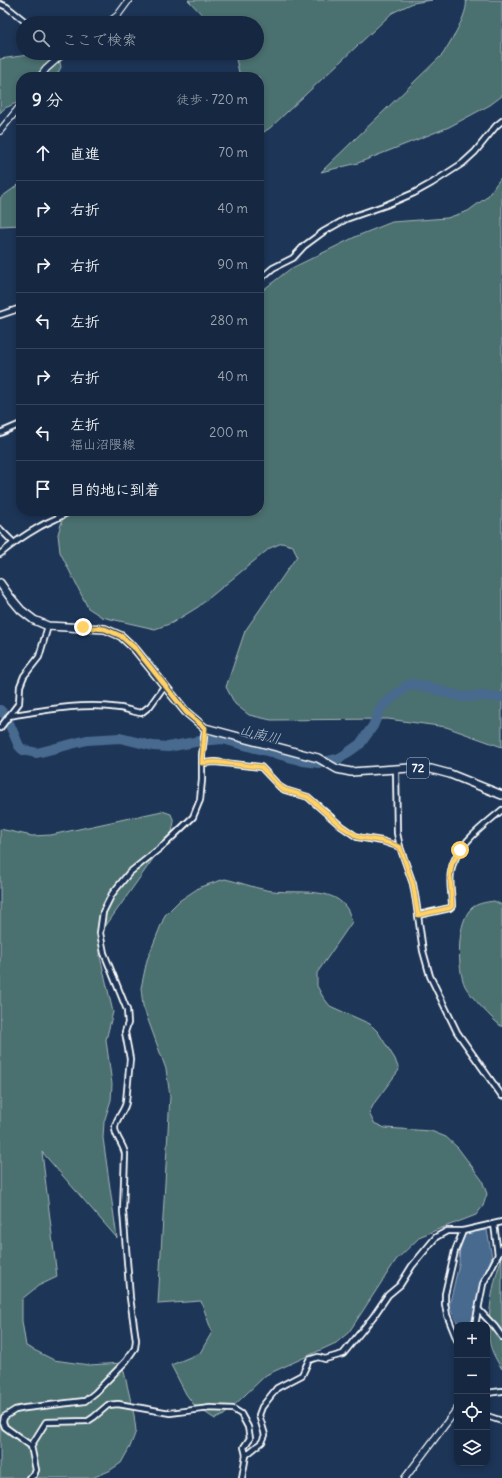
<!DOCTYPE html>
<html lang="ja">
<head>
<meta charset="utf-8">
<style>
  :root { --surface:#162841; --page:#1f3048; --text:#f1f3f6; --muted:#9ea6b1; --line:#35445a }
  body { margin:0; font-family:Delius,"Klee One",sans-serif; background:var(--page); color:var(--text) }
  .controls { position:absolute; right:12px; bottom:12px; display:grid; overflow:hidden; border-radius:8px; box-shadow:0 2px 6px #0003 }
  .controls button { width:36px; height:36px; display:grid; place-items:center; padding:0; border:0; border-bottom:1px solid var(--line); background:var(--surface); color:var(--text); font:20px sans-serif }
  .stop { position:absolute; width:12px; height:12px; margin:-9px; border:3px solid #ffd166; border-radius:50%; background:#fff }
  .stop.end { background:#ffd166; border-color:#fff; box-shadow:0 1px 4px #0008 }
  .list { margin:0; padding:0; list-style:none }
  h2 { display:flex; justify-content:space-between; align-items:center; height:52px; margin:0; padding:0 16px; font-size:17px }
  h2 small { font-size:13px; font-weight:400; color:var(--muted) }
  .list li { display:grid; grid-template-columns:26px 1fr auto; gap:12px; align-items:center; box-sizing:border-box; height:56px; padding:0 16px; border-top:1px solid var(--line) }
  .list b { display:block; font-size:15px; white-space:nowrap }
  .list p { margin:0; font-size:13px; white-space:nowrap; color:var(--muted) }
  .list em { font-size:13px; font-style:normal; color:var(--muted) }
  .icon { flex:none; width:22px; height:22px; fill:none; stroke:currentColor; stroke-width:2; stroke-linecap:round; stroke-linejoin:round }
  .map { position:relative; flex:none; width:502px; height:1478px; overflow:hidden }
  .search { position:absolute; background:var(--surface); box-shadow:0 2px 6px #0003; left:16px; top:16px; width:248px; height:44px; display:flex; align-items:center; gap:10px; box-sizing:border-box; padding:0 14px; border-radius:22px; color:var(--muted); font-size:15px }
  .panel { position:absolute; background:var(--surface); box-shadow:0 2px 6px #0003; left:16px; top:72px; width:248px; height:444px; border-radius:16px }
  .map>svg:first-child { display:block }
</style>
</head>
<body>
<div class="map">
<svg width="502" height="1478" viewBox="0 0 502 1478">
  <rect width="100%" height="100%" fill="#1d3557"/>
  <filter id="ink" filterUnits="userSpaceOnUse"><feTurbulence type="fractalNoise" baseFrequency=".025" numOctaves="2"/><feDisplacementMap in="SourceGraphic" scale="8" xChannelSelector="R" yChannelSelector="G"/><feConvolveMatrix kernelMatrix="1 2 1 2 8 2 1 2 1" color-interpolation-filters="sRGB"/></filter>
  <g filter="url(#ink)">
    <!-- green -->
    <g fill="#4c6f70" stroke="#a6b7b8">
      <polygon points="188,0 432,0 413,3 392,13 270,128 259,135 259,77 240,77 236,59 232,53 257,53 257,23 210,23"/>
      <path d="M466,0H502V96L490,105L449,127L358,163L321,172L443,54C450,42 469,13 466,0Z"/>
      <polygon points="42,53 46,53 59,58 61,67 56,77 21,77 21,101 5,108 0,113 0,59"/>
      <polygon points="502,176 502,747 446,727 388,719 271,720 249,715 235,704 226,687 245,631 297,556 293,546 282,543 270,548 198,607 172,623 155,629 102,617 88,608 60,552 58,534 65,511 259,511 259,293 290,269 357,236 392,222 447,218 468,211 487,197"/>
      <polygon points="21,183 21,225 0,226 0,198"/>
      <polygon points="162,811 171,814 174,822 172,832 105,927 101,940 100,956 113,1012 106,1040 112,1084 111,1100 104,1122 103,1138 117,1238 42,1152 57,1277 38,1286 22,1299 22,1321 26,1346 54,1360 89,1365 122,1363 134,1415 136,1431 130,1447 121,1463 109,1471 92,1478 0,1478 0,829 32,836 51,835"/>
      <path d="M225,879C239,882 252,887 266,890C296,896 344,881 352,922L317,973V986L323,997L330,1006L370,1024L378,1032L395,1059L399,1070L375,1102L369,1113L374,1123L385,1128L431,1131L446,1137L458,1148L482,1180L487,1194L483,1206L476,1215L421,1236L396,1260L349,1332L336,1343L266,1375L224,1415L215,1419L194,1405L186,1394L171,1365L200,1353L212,1332L201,1301L158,1304L170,1096L166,1069L143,1006L141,988L147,960L165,915L179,901L200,887Z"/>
      <path d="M494,901L502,905V1027C493,1020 470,996 465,986C457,970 456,919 473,907C479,903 487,902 494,901Z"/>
      <path d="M502,1258V1369C497,1361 492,1353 490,1344C486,1321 493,1279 502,1258Z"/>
    </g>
    <!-- water -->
    <polygon fill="#486b8f" stroke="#91a6bc" points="487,1230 492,1257 480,1285 471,1325 460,1325 456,1321 449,1306 459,1264 460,1241 463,1236 467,1232"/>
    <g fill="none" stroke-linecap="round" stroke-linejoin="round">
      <!-- river -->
      <polyline stroke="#486b8f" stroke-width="10" points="0,710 6,716 19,746 23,750 37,753 87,740 120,738 153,746 168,747 200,741 223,739 303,761 319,763 340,758 360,744 373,726 381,707 408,685 413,684 431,688 462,697 478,696 502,697"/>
      <defs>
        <g id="minor">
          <polyline points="0,4 7,7 27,23"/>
          <polyline points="259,280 273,268 293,258 304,246 323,232 346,219 386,205 414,193 432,183 463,163 475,152 496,126 502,121"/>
          <polyline points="0,315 21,308"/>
          <polyline points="0,433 21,424"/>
          <polyline points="0,529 14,543"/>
          <path d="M0,554C12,544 25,535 39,527C49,521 60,518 70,511"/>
          <path d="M9,716C45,710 83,702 120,708C127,709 134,712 141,713L150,706L165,685"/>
          <polyline points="0,728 19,703 20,686 24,676 39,657 48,626"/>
          <polyline points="203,763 215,762 261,767 280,787 285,790 308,797 341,826 357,837 382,841 400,847"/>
          <polyline points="396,769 397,833 400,847 413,884 416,901 423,951 430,976 457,1032 502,1096"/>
          <path d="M418,915L450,908L452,906C452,895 449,883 451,872C454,847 484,825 502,810"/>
          <polyline points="494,1224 498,1255"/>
          <polyline points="478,1309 495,1327 502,1337"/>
          <polyline points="475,1325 483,1284 502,1247"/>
          <polyline points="457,1340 447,1315 445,1304 445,1294 455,1251 463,1231"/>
          <polyline points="487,1393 502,1391"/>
          <polyline points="487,1416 502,1421"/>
          <polyline points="31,1446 46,1422 88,1421 94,1417 108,1405 118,1404 170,1413 210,1408 233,1409 241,1414 248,1427 250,1438 244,1447 246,1455 242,1478"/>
          <polyline points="246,1455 262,1442 265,1435 259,1415 262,1407 277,1388 302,1375 309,1360 318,1357 325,1359 343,1354 373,1317 388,1295 400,1285 412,1266 436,1237 447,1231 463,1231 502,1222"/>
          <path d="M29,1478L34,1475L36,1470L31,1446L5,1427L3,1422L4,1417L15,1410L25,1408L85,1401L95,1393L126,1361L135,1348L136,1340L130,1298L123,1211L125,1154C124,1145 115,1137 115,1128C115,1119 125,1111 126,1102L130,1059L125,1032L128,1023L127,1010L104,953L100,933L103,912L112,894L129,873L165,844L193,817L200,800L202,780V755L205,728"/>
        </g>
        <g id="tertiary">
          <polyline points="108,23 118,15 129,0"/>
          <polyline points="40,77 46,69 64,53"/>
          <polyline points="0,131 21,105"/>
          <polyline points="405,1478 457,1409"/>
        </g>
        <polyline id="primary" points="0,583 10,597 21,610 34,620 48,626 105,629 121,636 135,649 186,712 205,728 318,758 337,769 351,772 410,768 431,769 450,774 502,795"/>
      </defs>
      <!-- minor casing -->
      <use href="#minor" stroke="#fff" stroke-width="8"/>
      <!-- tertiary casing -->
      <use href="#tertiary" stroke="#fff" stroke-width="8"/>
      <!-- primary casing -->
      <use href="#primary" stroke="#fff" stroke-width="10"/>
      <!-- minor -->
      <use href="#minor" stroke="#1d3557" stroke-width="4.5"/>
      <!-- tertiary -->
      <use href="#tertiary" stroke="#1d3557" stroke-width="5.5"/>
      <!-- primary -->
      <use href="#primary" stroke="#1d3557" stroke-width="7"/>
    </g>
  </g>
  <g fill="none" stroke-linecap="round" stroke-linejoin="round" filter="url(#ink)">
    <!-- route -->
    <polyline stroke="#ffd166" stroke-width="5" points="83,627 105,629 121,636 136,649 186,712 205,728 202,763 215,762 261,767 280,787 285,790 308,797 341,826 358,837 382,841 400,847 413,884 418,915 450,908 452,906 450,874 452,864 460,850"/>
  </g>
  <g text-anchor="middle" stroke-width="3" stroke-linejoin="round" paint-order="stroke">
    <!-- shield labels -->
    <rect fill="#1d3557" stroke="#bbc2cd" stroke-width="1" x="407" y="758" width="22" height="20" rx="3"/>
    <g font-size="12" font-weight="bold" fill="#fff">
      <text x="418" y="772">72</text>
    </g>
    <!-- water labels -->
    <g font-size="14" font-style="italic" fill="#b6c4d2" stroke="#1d3557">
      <text transform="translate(260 734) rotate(14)" y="5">山南川</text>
    </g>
  </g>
</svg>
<div class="controls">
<button>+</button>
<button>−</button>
<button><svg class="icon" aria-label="locate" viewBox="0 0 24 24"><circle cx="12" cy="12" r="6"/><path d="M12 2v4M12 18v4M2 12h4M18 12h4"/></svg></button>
<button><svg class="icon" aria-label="layers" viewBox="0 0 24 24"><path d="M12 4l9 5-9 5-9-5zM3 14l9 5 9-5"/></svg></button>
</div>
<div class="stop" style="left:460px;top:850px"></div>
<div class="stop end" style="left:83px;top:627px"></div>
<div class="search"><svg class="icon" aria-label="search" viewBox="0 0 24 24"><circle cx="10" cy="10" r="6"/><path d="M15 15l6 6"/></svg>ここで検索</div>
<section class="panel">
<h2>9 分<small>徒歩 · 720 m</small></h2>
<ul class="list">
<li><svg class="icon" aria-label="ahead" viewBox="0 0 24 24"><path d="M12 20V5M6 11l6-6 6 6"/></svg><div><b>直進</b></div><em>70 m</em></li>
<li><svg class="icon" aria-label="right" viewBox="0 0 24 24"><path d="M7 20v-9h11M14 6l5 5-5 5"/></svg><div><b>右折</b></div><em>40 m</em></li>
<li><svg class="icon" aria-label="right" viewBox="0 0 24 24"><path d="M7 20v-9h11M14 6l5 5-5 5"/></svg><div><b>右折</b></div><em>90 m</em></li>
<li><svg class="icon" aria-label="left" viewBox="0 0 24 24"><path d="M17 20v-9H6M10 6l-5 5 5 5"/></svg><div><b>左折</b></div><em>280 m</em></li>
<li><svg class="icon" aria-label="right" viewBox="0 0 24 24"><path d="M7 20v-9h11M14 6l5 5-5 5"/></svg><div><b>右折</b></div><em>40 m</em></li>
<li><svg class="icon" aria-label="left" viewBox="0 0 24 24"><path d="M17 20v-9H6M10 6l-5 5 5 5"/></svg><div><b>左折</b><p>福山沼隈線</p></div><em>200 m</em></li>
<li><svg class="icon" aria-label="arrive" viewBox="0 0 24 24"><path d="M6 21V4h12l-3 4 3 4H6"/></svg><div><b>目的地に到着</b></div></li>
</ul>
</section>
</div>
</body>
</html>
